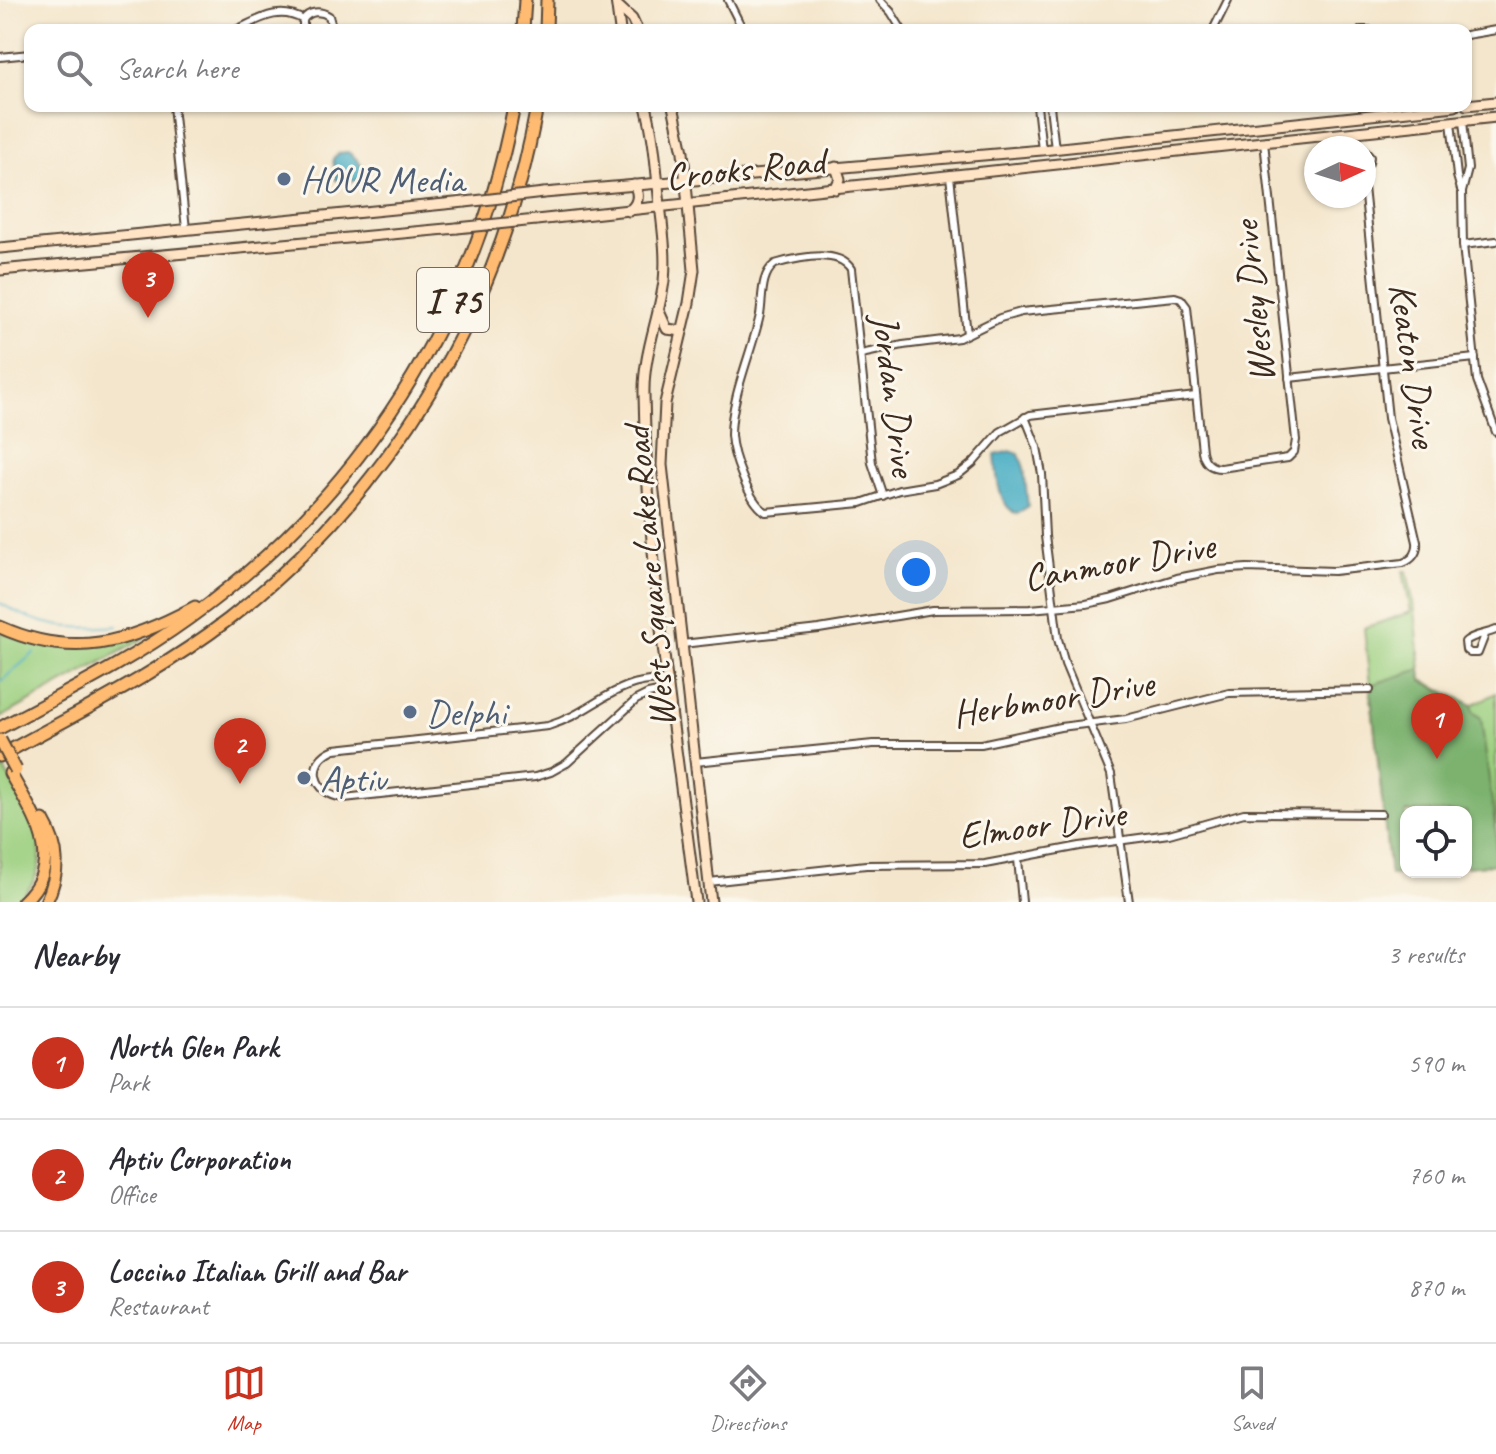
<!DOCTYPE html>
<html lang="en">
<head>
<meta charset="utf-8">
<style>
  :root { --surface:#fff; --page:#f2f2f3; --text:#2b2b33; --muted:#7c7c81; --line:#e1e1e2; --accent:#c8321e }
  body { margin:0; font-family:Caveat,sans-serif; background:var(--page); color:var(--text) }
  .controls { position:absolute; right:24px; bottom:24px; display:grid; overflow:hidden; border-radius:16px; box-shadow:0 2px 6px #0004 }
  .controls button { width:72px; height:72px; display:grid; place-items:center; padding:0; border:0; border-bottom:2px solid var(--line); background:var(--surface); color:var(--text); font:40px sans-serif }
  .compass { position:absolute; left:1304px; top:136px; width:72px; height:72px; border-radius:50%; background:var(--surface); box-shadow:0 2px 6px #0004; rotate:86deg }
  .you { position:absolute; left:916px; top:572px; width:28px; height:28px; margin:-20px; border:6px solid #fff; border-radius:50%; background:#1a73e8; box-shadow:0 0 0 12px #1a73e833 }
  .badge { display:grid; place-items:center; width:52px; height:52px; border-radius:50%; background:var(--accent); color:#fff; font-size:26px; font-weight:700 }
  .pin { position:absolute; translate:-50% -66px; filter:drop-shadow(0 2px 4px #0008) }
  .pin::after { content:''; position:absolute; top:42px; width:28px; height:24px; background:inherit; clip-path:polygon(0 0,100% 0,50% 100%) }
  .list { margin:0; padding:0; list-style:none }
  h2 { display:flex; justify-content:space-between; align-items:center; height:104px; margin:0; padding:0 32px; font-size:34px }
  h2 small { font-size:26px; font-weight:400; color:var(--muted) }
  .list li { display:grid; grid-template-columns:52px 1fr auto; gap:24px; align-items:center; box-sizing:border-box; height:112px; padding:0 32px; border-top:2px solid var(--line) }
  .list b { display:block; font-size:30px; white-space:nowrap }
  .list p { margin:0; font-size:26px; white-space:nowrap; color:var(--muted) }
  .list em { font-size:26px; font-style:normal; color:var(--muted) }
  .icon { flex:none; width:44px; height:44px; fill:none; stroke:currentColor; stroke-width:2; stroke-linecap:round; stroke-linejoin:round }
  .map { position:relative; flex:none; width:1496px; height:902px; overflow:hidden }
  .search { position:absolute; background:var(--surface); box-shadow:0 2px 6px #0004; left:24px; right:24px; top:24px; height:88px; display:flex; align-items:center; gap:20px; box-sizing:border-box; padding:0 28px; border-radius:16px; color:var(--muted); font-size:30px }
  .sheet { height:440px; background:var(--surface) }
  nav { display:flex; justify-content:space-around; align-items:center; box-sizing:border-box; height:112px; border-top:2px solid var(--line); background:var(--surface); font-size:22px; color:var(--muted) }
  nav a { display:grid; justify-items:center; gap:4px }
  nav .on { color:var(--accent) }
  .map>svg:first-child { display:block }
</style>
</head>
<body>
<div class="map">
<svg width="1496" height="902" viewBox="0 0 1496 902">
  <rect width="100%" height="100%" fill="#fbf7ec"/>
  <filter id="ink" filterUnits="userSpaceOnUse"><feTurbulence type="fractalNoise" baseFrequency=".0125" numOctaves="2"/><feDisplacementMap in="SourceGraphic" scale="16" xChannelSelector="R" yChannelSelector="G"/><feConvolveMatrix kernelMatrix="1 2 1 2 8 2 1 2 1" color-interpolation-filters="sRGB"/></filter>
  <filter id="wash" filterUnits="userSpaceOnUse"><feTurbulence type="fractalNoise" baseFrequency=".006" numOctaves="4" result="noise"/><feDisplacementMap in="SourceGraphic" scale="32" xChannelSelector="R" yChannelSelector="G"/><feGaussianBlur stdDeviation="1.8" result="paint"/><feColorMatrix in="noise" values="0 0 0 0 0 0 0 0 0 0 0 0 0 0 0 0 0 1.4 0 .05"/><feComposite in="paint" operator="in"/></filter>
  <g filter="url(#wash)">
    <rect width="100%" height="100%" fill="#f4e6cc"/>
    <!-- green -->
    <g fill="#9bcf7f" stroke="#6b7c4e" stroke-width="2">
      <polygon points="1403,571 1407,571 1415,611 1422,680 1472,705 1496,693 1496,864 1466,867 1466,812 1406,812 1406,872 1422,872 1390,875 1364,628 1411,612"/>
      <polygon points="0,631 29,642 145,638 0,718"/>
      <path d="M4,769C28,813 65,860 16,902H0V771Z"/>
    </g>
    <!-- forest -->
    <polygon fill="#7cb26e" stroke="#5c6e46" stroke-width="2" points="1421,669 1422,681 1472,705 1473,712 1481,718 1496,832 1496,864 1466,867 1466,812 1406,812 1406,872 1422,872 1390,875 1370,685"/>
    <!-- water -->
    <g fill="#43abc2" stroke="#3f6a70" stroke-width="2">
      <path d="M348,152C358,159 366,168 364,181L336,180L333,159L339,153Z"/>
      <path d="M1010,451L1019,454L1024,468L1028,506L1017,514C997,505 997,475 995,455Z"/>
    </g>
    <g fill="none" stroke-linecap="round" stroke-linejoin="round">
      <!-- stream -->
      <g stroke="#43abc2" stroke-width="2">
        <path d="M0,603C41,628 72,630 118,626"/>
        <polyline points="0,682 34,653"/>
      </g>
    </g>
  </g>
  <g filter="url(#ink)">
    <g fill="none" stroke-linecap="round" stroke-linejoin="round">
      <defs>
        <g id="minor">
          <polyline points="728,0 743,30"/>
          <polyline points="880,0 891,12 902,30"/>
          <path d="M236,30C258,20 279,5 303,20"/>
          <path d="M303,30V20C309,11 320,10 329,16L333,30"/>
          <polyline points="1213,30 1228,0"/>
          <polyline points="1361,30 1369,30"/>
          <polyline points="1466,35 1496,30"/>
          <polyline points="0,57 30,54"/>
          <polyline points="173,106 186,229"/>
          <polyline points="1037,106 1042,150"/>
          <polyline points="1050,106 1055,149"/>
          <polyline points="1463,121 1468,169 1462,192 1463,245 1477,380 1496,432"/>
          <polyline points="1451,122 1457,176 1461,190"/>
          <polyline points="1364,150 1370,157 1369,163 1364,167"/>
          <polyline points="950,176 967,334"/>
          <polyline points="1463,245 1496,241"/>
          <path d="M861,354L903,345L959,338L1000,318L1021,312L1175,297L1181,299L1187,307L1202,451C1204,462 1210,468 1221,468L1288,458L1294,452L1296,440L1264,142"/>
          <polyline points="1289,378 1475,358"/>
          <polyline points="1025,417 1037,447 1042,474 1045,536 1058,639 1065,664 1111,774 1129,902"/>
          <path d="M883,496L872,463L851,269C838,248 796,258 775,264C760,275 763,298 760,315C752,352 731,397 731,435C732,454 749,503 766,512L861,503L899,490L935,484L958,475L973,463L1000,432L1030,415L1196,396"/>
          <path d="M1485,635L1478,653H1470L1466,650L1465,642C1471,635 1487,634 1496,630"/>
          <path d="M682,644L819,629L933,610L1030,609L1086,604L1110,599L1177,578L1218,570L1247,568L1334,571L1403,563C1413,559 1418,553 1417,542L1388,418L1364,187"/>
          <path d="M668,690L648,694L636,700L567,763L551,772L535,777L344,798C313,795 304,761 335,749L548,726C595,712 615,676 669,681"/>
          <polyline points="695,762 873,744 981,744 1060,727 1126,719 1229,693 1370,690"/>
          <polyline points="1018,859 1022,902"/>
          <polyline points="709,882 866,865 985,864 1080,846 1169,834 1244,813 1381,814"/>
        </g>
        <g id="secondary">
          <polyline points="616,0 620,30"/>
          <polyline points="619,7 632,19 637,30"/>
          <polyline points="1466,105 1496,102"/>
          <path d="M646,106C654,136 656,166 659,196C662,224 667,253 664,281C659,319 643,355 644,394C647,564 675,734 696,902"/>
          <polyline points="673,106 683,152 694,270 689,303 665,403 662,465 711,902"/>
          <polyline points="835,189 840,179 836,167"/>
          <polyline points="544,193 1042,150 1455,106"/>
          <path d="M629,211C638,204 640,195 634,185"/>
          <polyline points="536,220 1496,117"/>
          <polyline points="0,248 465,202"/>
          <polyline points="0,270 457,228"/>
          <polyline points="658,309 667,329 682,331"/>
        </g>
        <g id="motorway">
          <polyline points="523,30 525,0"/>
          <polyline points="546,30 547,0"/>
          <path d="M0,627C73,660 128,643 195,607"/>
          <path d="M0,728C63,694 130,661 188,619C363,494 474,317 514,106"/>
          <path d="M0,756C77,713 159,673 229,619C391,492 502,309 537,106"/>
          <path d="M10,773C33,815 68,861 23,902"/>
          <path d="M43,820C60,849 60,872 46,902"/>
        </g>
      </defs>
      <!-- minor casing -->
      <use href="#minor" stroke="#574638" stroke-width="10"/>
      <!-- secondary casing -->
      <use href="#secondary" stroke="#574638" stroke-width="13"/>
      <!-- motorway casing -->
      <use href="#motorway" stroke="#574638" stroke-width="15"/>
      <!-- minor -->
      <use href="#minor" stroke="#fff" stroke-width="6"/>
      <!-- secondary -->
      <use href="#secondary" stroke="#ffe4c6" stroke-width="9"/>
      <!-- motorway -->
      <use href="#motorway" stroke="#febb71" stroke-width="11"/>
      <defs>
        <g id="secondary-bridge">
          <polyline points="465,202 544,193"/>
          <polyline points="457,228 536,220"/>
        </g>
        <polyline id="motorway-bridge" points="0,740 16,770"/>
      </defs>
      <!-- secondary-bridge casing -->
      <use href="#secondary-bridge" stroke="#574638" stroke-width="13" stroke-linecap="butt"/>
      <!-- motorway-bridge casing -->
      <use href="#motorway-bridge" stroke="#574638" stroke-width="15" stroke-linecap="butt"/>
      <!-- secondary-bridge -->
      <use href="#secondary-bridge" stroke="#ffe4c6" stroke-width="9"/>
      <!-- motorway-bridge -->
      <use href="#motorway-bridge" stroke="#febb71" stroke-width="11"/>
    </g>
  </g>
  <!-- markers -->
  <g fill="#5c6f8a" stroke="#fbf7ec" stroke-width="3">
    <circle cx="284" cy="179" r="8"/>
    <circle cx="410" cy="712" r="8"/>
    <circle cx="304" cy="778" r="8"/>
  </g>
  <g text-anchor="middle" stroke-width="6" stroke-linejoin="round" paint-order="stroke">
    <!-- shield labels -->
    <rect fill="#fbf7ec" stroke="#75685c" stroke-width="2" x="417" y="268" width="72" height="64" rx="6"/>
    <g font-size="36" font-weight="bold" fill="#3b2a1e">
      <text x="453" y="313">I 75</text>
    </g>
    <!-- street labels -->
    <g font-size="38" fill="#3b2a1e" stroke="#fbf7ec">
      <text transform="translate(745 168) rotate(-6)" y="13">Crooks Road</text>
      <text transform="translate(1253 302) rotate(-96)" y="13">Wesley Drive</text>
      <text transform="translate(1414 365) rotate(82)" y="13">Keaton Drive</text>
      <text transform="translate(895 395) rotate(83)" y="13">Jordan Drive</text>
      <text transform="translate(1119 561) rotate(-10)" y="13">Canmoor Drive</text>
      <text transform="translate(649 577) rotate(-95)" y="13">West Square Lake Road</text>
      <text transform="translate(1053 698) rotate(-9)" y="13">Herbmoor Drive</text>
      <text transform="translate(1042 824) rotate(-8)" y="13">Elmoor Drive</text>
    </g>
    <!-- service labels -->
    <g font-size="38" fill="#4e5e75" stroke="#fbf7ec" text-anchor="start">
      <text x="300" y="192">HOUR Media</text>
      <text x="426" y="725">Delphi</text>
      <text x="320" y="791">Aptiv</text>
    </g>
  </g>
</svg>
<div class="controls">
<button><svg class="icon" aria-label="locate" viewBox="0 0 24 24"><circle cx="12" cy="12" r="6"/><path d="M12 2v4M12 18v4M2 12h4M18 12h4"/></svg></button>
</div>
<svg class="compass" viewBox="-18 -18 36 36"><path d="M0-13l5 13h-10z" fill="#e53935"/><path d="M0 13l5-13h-10z" fill="#7c7c81"/></svg>
<div class="you"></div>
<div class="pin badge" style="left:1437px;top:759px">1</div>
<div class="pin badge" style="left:240px;top:784px">2</div>
<div class="pin badge" style="left:148px;top:318px">3</div>
<div class="search"><svg class="icon" aria-label="search" viewBox="0 0 24 24"><circle cx="10" cy="10" r="6"/><path d="M15 15l6 6"/></svg>Search here</div>
</div>
<section class="sheet">
<h2>Nearby<small>3 results</small></h2>
<ul class="list">
<li><span class="badge">1</span><div><b>North Glen Park</b><p>Park</p></div><em>590 m</em></li>
<li><span class="badge">2</span><div><b>Aptiv Corporation</b><p>Office</p></div><em>760 m</em></li>
<li><span class="badge">3</span><div><b>Loccino Italian Grill and Bar</b><p>Restaurant</p></div><em>870 m</em></li>
</ul>
</section>
<nav>
<a class="on"><svg class="icon" aria-label="map" viewBox="0 0 24 24"><path d="M3 6l6-2 6 2 6-2v14l-6 2-6-2-6 2zM9 4v14M15 6v14"/></svg>Map</a>
<a><svg class="icon" aria-label="directions" viewBox="0 0 24 24"><path d="M12 3l9 9-9 9-9-9zM9 14v-3h6M13 9l2 2-2 2"/></svg>Directions</a>
<a><svg class="icon" aria-label="saved" viewBox="0 0 24 24"><path d="M7 4h10v16l-5-4-5 4z"/></svg>Saved</a>
</nav>
</body>
</html>
